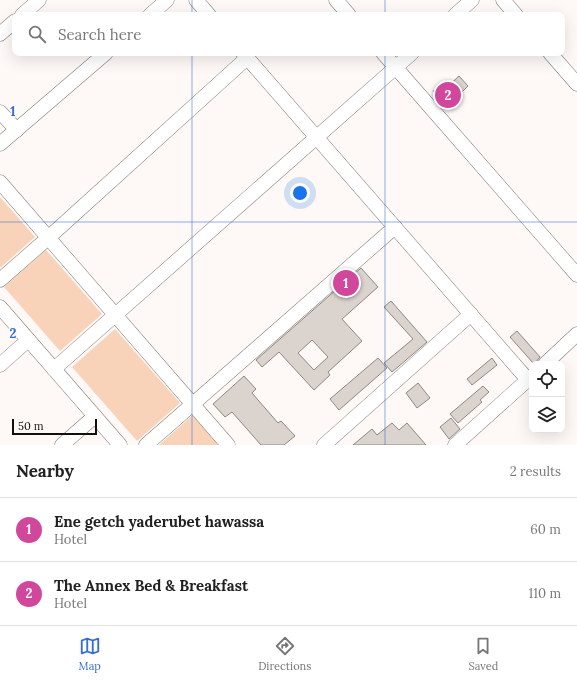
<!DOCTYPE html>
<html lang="en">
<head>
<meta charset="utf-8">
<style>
  :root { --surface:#fff; --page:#f2f2f2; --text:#222; --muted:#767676; --line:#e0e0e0; --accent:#346bd9 }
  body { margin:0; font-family:Lora,serif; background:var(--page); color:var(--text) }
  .controls { position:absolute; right:12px; bottom:12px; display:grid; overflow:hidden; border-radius:8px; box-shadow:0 4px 16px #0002 }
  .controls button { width:36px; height:36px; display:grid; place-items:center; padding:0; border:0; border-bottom:1px solid var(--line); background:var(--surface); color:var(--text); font:20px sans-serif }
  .scale { position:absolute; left:12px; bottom:10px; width:85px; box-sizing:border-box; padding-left:4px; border:2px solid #120f0d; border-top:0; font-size:11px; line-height:14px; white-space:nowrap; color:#120f0d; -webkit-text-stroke:3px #fef9f6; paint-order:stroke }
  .you { position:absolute; left:300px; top:193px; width:14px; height:14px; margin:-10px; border:3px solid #fff; border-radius:50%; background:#1a73e8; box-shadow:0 0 0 6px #1a73e833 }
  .badge { display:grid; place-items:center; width:26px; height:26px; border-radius:50%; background:var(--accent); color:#fff; font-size:13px; font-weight:700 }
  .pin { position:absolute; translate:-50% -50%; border:2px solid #fff; box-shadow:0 1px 4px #0006 }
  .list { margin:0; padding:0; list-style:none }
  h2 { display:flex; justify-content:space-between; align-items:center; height:52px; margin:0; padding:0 16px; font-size:17px }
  h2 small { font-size:13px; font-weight:400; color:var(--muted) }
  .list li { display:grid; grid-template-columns:26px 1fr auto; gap:12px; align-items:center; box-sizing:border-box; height:64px; padding:0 16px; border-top:1px solid var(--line) }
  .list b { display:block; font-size:15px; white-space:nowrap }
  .list p { margin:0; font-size:13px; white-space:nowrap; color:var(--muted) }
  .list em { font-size:13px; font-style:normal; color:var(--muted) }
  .icon { flex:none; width:22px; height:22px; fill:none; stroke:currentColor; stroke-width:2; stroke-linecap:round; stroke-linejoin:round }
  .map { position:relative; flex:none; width:577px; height:445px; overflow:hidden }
  .search { position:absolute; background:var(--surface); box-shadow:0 4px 16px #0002; left:12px; right:12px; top:12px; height:44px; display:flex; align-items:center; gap:10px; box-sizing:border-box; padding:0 14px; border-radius:8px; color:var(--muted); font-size:15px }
  .sheet { height:180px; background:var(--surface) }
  nav { display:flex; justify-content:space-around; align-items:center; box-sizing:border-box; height:56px; border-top:1px solid var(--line); background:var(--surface); font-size:11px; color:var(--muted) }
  nav a { display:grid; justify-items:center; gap:2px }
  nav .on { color:var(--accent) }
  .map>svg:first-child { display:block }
</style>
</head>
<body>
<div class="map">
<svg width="577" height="445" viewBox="0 0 577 445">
  <rect width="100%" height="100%" fill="#fef9f6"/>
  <!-- green -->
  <g fill="#f8d3ba">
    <polygon points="0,197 35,237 0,268"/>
    <polygon points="46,250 102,314 60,351 4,287"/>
    <polygon points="115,329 180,403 137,441 72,367"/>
    <polygon points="193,415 218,445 159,445"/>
  </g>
  <!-- building -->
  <g fill="#dbd3ce" stroke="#8e8782" fill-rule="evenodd">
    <polygon points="459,76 468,86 447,107 433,91 441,84 445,89"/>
    <path d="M361,268L378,287L342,319L362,341L328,372L330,375L314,390L279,352L262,367L256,360ZM312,340L328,357L314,370L298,353Z"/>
    <polygon points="391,301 427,342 392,372 384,363 413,339 384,307"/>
    <polygon points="517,331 540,357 534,364 510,337"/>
    <polygon points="378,358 387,368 339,410 330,399"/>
    <polygon points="492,358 497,365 472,385 467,379"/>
    <polygon points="244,376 256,389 252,393 278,423 281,421 295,436 284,445 261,445 232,412 225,417 213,404"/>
    <polygon points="418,383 430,398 417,408 406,393"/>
    <polygon points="483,386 489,392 480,400 482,402 458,423 450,414"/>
    <polygon points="451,418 460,429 449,439 440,427"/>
    <polygon points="392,423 399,430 407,423 426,445 353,445 372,429 377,435"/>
  </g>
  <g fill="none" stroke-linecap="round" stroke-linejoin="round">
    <defs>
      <g id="minor">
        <polyline points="196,0 209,15"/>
        <polyline points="336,0 349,15"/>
        <polyline points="503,0 516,15"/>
        <polyline points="22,15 39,0"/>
        <polyline points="150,15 167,0"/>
        <polyline points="455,15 472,0"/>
        <polyline points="0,34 15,21"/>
        <polyline points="243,53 528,380"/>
        <polyline points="383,53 577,275"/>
        <polyline points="550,53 577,84"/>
        <polyline points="0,112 17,130"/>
        <polyline points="0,144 106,53"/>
        <polyline points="0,182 228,445"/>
        <polyline points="0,280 48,238 247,58"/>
        <polyline points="0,307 120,445"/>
        <polyline points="545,364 577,334"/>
        <polyline points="0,365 28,340"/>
        <polyline points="54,369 412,53"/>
        <polyline points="62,445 95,416"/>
        <polyline points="146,445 395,227"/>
        <polyline points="324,445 471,314"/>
        <polyline points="455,445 532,376"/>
      </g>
    </defs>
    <!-- minor casing -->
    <use href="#minor" stroke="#847d78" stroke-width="15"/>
    <!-- minor -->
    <use href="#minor" stroke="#fff" stroke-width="14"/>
  </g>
  <!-- grid -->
  <path fill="none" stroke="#346bd9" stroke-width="1" stroke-opacity="0.55" d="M192,0V15M385,0V15M192,53V445M385,53V445M0,222H577"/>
  <g font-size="13" text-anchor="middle" font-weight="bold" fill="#346bd9" stroke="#fef9f6" stroke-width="3" stroke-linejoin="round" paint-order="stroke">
    <text x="13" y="116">1</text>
    <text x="13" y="338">2</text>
  </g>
</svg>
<div class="controls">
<button><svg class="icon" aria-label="locate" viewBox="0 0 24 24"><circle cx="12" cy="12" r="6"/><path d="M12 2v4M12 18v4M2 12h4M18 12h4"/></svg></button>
<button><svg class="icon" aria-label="layers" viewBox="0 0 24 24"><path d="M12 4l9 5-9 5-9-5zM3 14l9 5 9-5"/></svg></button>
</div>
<div class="scale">50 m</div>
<div class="you"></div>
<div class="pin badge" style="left:346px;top:283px;background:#d1479c">1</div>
<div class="pin badge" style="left:448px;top:95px;background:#d1479c">2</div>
<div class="search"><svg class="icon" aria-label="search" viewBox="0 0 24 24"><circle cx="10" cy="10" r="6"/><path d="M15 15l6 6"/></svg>Search here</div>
</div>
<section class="sheet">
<h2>Nearby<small>2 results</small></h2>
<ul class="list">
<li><span class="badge" style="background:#d1479c">1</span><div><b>Ene getch yaderubet hawassa</b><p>Hotel</p></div><em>60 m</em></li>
<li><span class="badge" style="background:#d1479c">2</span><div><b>The Annex Bed &amp; Breakfast</b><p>Hotel</p></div><em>110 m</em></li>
</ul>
</section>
<nav>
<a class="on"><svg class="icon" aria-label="map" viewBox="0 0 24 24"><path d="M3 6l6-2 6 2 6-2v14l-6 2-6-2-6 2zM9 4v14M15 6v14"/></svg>Map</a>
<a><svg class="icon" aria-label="directions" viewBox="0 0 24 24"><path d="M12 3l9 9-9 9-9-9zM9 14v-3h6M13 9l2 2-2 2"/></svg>Directions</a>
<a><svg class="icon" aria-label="saved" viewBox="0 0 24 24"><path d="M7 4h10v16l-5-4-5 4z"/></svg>Saved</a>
</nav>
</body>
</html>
